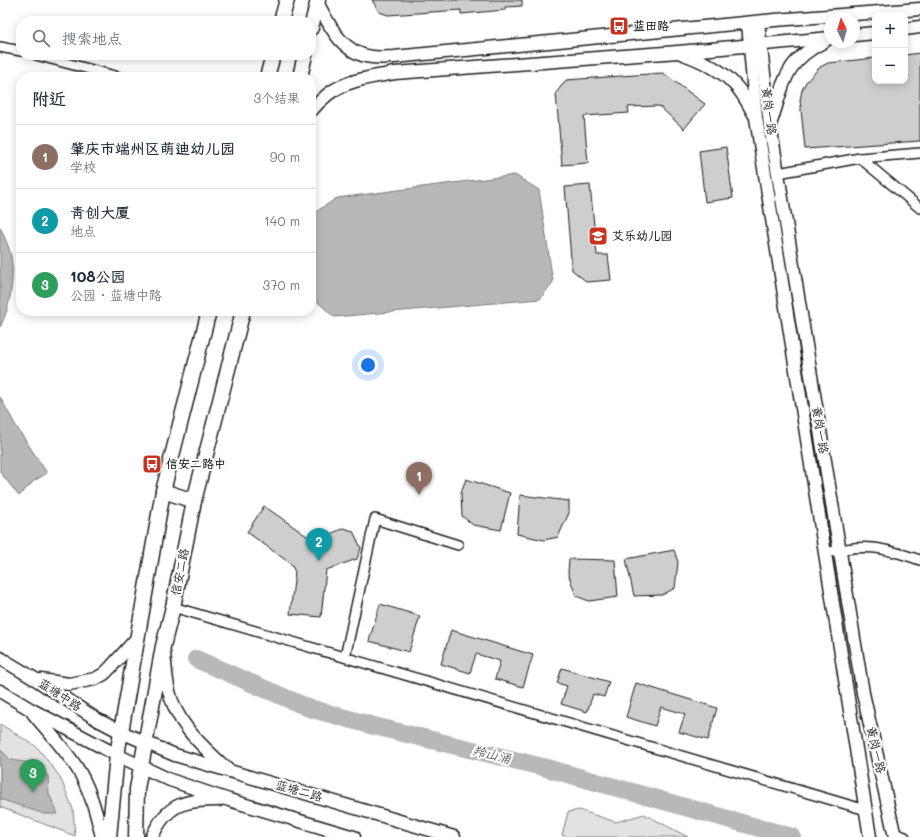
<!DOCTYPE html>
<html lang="zh">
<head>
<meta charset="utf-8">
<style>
  :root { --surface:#fff; --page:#f6f6f7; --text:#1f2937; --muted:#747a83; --line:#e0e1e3; --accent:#b45309 }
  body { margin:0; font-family:Mali,"LXGW WenKai TC",sans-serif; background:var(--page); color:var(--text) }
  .controls { position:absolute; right:12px; top:12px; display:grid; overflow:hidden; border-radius:8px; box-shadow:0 2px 10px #0003 }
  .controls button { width:36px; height:36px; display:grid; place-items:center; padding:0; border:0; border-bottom:1px solid var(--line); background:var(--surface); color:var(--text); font:20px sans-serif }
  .compass { position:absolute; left:824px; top:12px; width:36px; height:36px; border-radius:50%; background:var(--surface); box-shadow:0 2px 10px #0003; rotate:355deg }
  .you { position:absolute; left:368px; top:365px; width:14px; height:14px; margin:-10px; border:3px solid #fff; border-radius:50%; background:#1a73e8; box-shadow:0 0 0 6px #1a73e833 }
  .badge { display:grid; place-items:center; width:26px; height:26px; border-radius:50%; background:var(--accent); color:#fff; font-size:13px; font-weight:700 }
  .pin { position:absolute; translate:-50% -33px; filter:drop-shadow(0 1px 2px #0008) }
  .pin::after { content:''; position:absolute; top:21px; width:14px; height:12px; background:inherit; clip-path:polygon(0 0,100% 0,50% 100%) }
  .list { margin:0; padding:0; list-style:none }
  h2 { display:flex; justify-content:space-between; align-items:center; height:52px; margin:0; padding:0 16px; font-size:17px }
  h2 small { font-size:13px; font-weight:400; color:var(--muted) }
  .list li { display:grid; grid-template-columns:26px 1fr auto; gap:12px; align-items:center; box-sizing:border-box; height:64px; padding:0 16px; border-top:1px solid var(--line) }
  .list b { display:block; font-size:15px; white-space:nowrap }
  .list p { margin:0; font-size:13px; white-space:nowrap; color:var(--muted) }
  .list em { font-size:13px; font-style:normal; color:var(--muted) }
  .icon { flex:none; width:22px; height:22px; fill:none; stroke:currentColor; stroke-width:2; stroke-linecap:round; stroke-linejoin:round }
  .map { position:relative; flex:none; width:920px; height:837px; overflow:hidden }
  .search { position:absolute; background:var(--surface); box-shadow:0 2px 10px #0003; left:16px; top:16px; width:300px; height:44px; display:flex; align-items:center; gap:10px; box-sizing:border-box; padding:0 14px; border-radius:16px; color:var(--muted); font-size:15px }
  .panel { position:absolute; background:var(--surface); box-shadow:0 2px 10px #0003; left:16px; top:72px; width:300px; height:244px; border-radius:16px }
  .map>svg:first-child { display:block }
</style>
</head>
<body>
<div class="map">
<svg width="920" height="837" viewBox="0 0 920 837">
  <rect width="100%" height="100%" fill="#fff"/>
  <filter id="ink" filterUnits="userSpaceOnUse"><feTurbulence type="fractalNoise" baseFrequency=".025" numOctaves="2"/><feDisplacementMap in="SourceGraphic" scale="8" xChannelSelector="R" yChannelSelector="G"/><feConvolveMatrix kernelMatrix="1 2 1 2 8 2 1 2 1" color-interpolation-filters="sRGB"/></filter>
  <g filter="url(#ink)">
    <!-- green -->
    <g fill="#e2e2e2" stroke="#7f7f7f">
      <polygon points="0,724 37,747 60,777 73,809 75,836 0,807"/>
      <polygon points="579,810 616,822 644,814 688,837 567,837 562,835 568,812"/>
    </g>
    <!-- water -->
    <g fill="#b8b8b8" stroke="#7a7a7a">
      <polygon points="515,175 539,190 553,282 540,299 334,317 311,296 311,231 317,211 337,198"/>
      <path d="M0,227C4,236 9,246 11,256C15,277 10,309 0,327Z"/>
      <polygon points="0,397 16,426 47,473 34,481 19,496 0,472"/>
      <polygon points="0,749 11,760 31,763 48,776 49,794 58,814 44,814 0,799"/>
    </g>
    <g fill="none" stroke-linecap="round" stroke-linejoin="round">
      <!-- river -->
      <polyline stroke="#b8b8b8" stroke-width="18" points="196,659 309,708 374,726 543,767 792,837"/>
    </g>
    <!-- building -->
    <g fill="#cecece" stroke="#1c1c1c">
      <polygon points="372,0 522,0 522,6 505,7 505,10 461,14 461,10 388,15 379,12"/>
      <polygon points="920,53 920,141 805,149 800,100 802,90 806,82 820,67 828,63 875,58 875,81 905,81 905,55"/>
      <polygon points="663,73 705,104 684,129 659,106 628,107 629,113 584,116 588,163 562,165 556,93 566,80"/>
      <polygon points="726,147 733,198 705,202 699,151"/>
      <polygon points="590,185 597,255 608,255 611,280 587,282 572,270 565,187"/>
      <polygon points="466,479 510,493 501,530 473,525 462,516 461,492"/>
      <polygon points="520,495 569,501 569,513 558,537 544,540 517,534"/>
      <polygon points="264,506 314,541 344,528 353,531 361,548 357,559 326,570 321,617 290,614 295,572 291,564 247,532"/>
      <polygon points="674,550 678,562 675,588 662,595 634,596 626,559"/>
      <polygon points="569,559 615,560 618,597 589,601 576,596 568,573"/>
      <polygon points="380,604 420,616 409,652 369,641"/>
      <polygon points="451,630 533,655 523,687 495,679 500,661 476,654 470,673 441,664"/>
      <polygon points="562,668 609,682 604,697 593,694 587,712 561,704 567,686 557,683"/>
      <polygon points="636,683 717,708 708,740 679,732 685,714 661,707 655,726 626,717"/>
    </g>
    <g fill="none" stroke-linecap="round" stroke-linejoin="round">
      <defs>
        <g id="minor">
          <polyline points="0,47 21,51"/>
          <polyline points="36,55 119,77"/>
          <polyline points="860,158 920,208"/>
          <polyline points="778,173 860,158 920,153"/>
          <path d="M825,553C865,543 882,547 920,560"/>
          <polyline points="173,607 866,810"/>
          <polyline points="345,657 375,519 458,545"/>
          <polyline points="894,833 905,837"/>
        </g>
        <g id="secondary">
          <path d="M317,2C329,25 342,54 372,57C379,58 387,57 394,57L775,20L920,9"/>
          <polyline points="758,22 770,125 863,693 895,837"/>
          <polyline points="748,23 756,118 870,837"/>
          <polyline points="905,29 920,27"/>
          <polyline points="854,35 875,33"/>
          <path d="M681,53C700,60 721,69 735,85C743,93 748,104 754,114"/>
          <path d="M311,111C316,105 321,100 327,95C345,80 372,77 395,73L678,52L830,38"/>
          <path d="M771,122C784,83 784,61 825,41"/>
          <path d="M164,653C165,664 166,676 168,687C175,723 201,745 227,769"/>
          <polyline points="0,658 35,679 98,720 121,732 175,755 454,837"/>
          <polyline points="41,680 69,684 95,679 104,674 110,668 137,638"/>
          <polyline points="0,691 30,709 117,755 170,780 229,800 354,837"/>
          <path d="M33,713C49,733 68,752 80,773C91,792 97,816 102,837"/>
          <path d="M152,837C167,803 185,800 219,800"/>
        </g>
        <g id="primary">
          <polyline points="281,21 287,0"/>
          <polyline points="311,28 318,0"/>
          <polyline points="267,77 273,55"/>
          <polyline points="300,77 305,55"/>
          <polyline points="163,491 194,501"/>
          <polyline points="109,837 117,755 163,491 209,311"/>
          <polyline points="136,837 137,789 163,646 173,607 194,501 243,311"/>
        </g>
      </defs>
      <!-- minor casing -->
      <use href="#minor" stroke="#1c1c1c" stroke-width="12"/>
      <!-- secondary casing -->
      <use href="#secondary" stroke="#1c1c1c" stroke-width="15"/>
      <!-- primary casing -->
      <use href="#primary" stroke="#1c1c1c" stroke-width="17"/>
      <!-- minor -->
      <use href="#minor" stroke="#fff" stroke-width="9"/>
      <!-- secondary -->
      <use href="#secondary" stroke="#fff" stroke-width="12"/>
      <!-- primary -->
      <use href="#primary" stroke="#fff" stroke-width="14"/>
    </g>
  </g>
  <!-- icons -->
  <defs>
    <symbol id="bus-square" viewBox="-11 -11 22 22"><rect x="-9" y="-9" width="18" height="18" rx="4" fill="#c8321e" stroke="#fff"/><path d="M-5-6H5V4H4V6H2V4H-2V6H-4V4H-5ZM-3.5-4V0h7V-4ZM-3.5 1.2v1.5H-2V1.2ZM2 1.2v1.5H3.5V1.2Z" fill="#fff"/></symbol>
    <symbol id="school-square" viewBox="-11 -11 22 22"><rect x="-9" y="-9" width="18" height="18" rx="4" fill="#c8321e" stroke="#fff"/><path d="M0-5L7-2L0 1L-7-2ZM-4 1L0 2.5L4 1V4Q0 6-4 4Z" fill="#fff"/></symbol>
  </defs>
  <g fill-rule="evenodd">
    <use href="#bus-square" x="608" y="15" width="22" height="22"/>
    <use href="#school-square" x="587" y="225" width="22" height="22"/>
    <use href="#bus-square" x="141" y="453" width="22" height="22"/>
  </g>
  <g text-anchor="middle" stroke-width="4" stroke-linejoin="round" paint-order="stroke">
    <!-- poi labels -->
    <g font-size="12" font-weight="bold" fill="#1c1c1c" stroke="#fff" text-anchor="start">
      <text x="633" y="30">蓝田路</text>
      <text x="612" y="240">艾乐幼儿园</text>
      <text x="166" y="468">信安二路中</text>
    </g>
    <!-- street labels -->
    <g font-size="12" fill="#1c1c1c" stroke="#fff">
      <text transform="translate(769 111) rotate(83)" y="4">黄岗一路</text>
      <text transform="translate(820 430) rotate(81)" y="4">黄岗一路</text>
      <text transform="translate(180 572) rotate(-79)" y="4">信安二路</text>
      <text transform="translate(60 695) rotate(33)" y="4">蓝塘中路</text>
      <text transform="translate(876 750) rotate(77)" y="4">黄岗一路</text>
      <text transform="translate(299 791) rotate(16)" y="4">蓝塘二路</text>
    </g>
    <!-- water labels -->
    <g font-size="13" font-style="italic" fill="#5a5a5a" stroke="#fff">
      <text transform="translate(492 754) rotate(14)" y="5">羚山涌</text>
    </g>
  </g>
</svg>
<div class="controls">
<button>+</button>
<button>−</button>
</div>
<svg class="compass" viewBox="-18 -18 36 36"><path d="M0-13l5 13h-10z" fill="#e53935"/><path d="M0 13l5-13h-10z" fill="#747a83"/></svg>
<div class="you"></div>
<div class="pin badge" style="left:419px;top:495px;background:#8d6e63">1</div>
<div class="pin badge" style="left:319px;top:561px;background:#0f9aa8">2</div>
<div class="pin badge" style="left:33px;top:792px;background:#2e9e5b">3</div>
<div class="search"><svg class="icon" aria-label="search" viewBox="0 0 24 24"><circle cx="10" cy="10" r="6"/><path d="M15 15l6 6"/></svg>搜索地点</div>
<section class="panel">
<h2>附近<small>3个结果</small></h2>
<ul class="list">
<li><span class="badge" style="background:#8d6e63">1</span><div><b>肇庆市端州区萌迪幼儿园</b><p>学校</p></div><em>90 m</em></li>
<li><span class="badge" style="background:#0f9aa8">2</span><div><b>青创大厦</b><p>地点</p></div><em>140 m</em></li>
<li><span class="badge" style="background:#2e9e5b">3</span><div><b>108公园</b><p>公园 · 蓝塘中路</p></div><em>370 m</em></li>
</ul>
</section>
</div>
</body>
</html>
